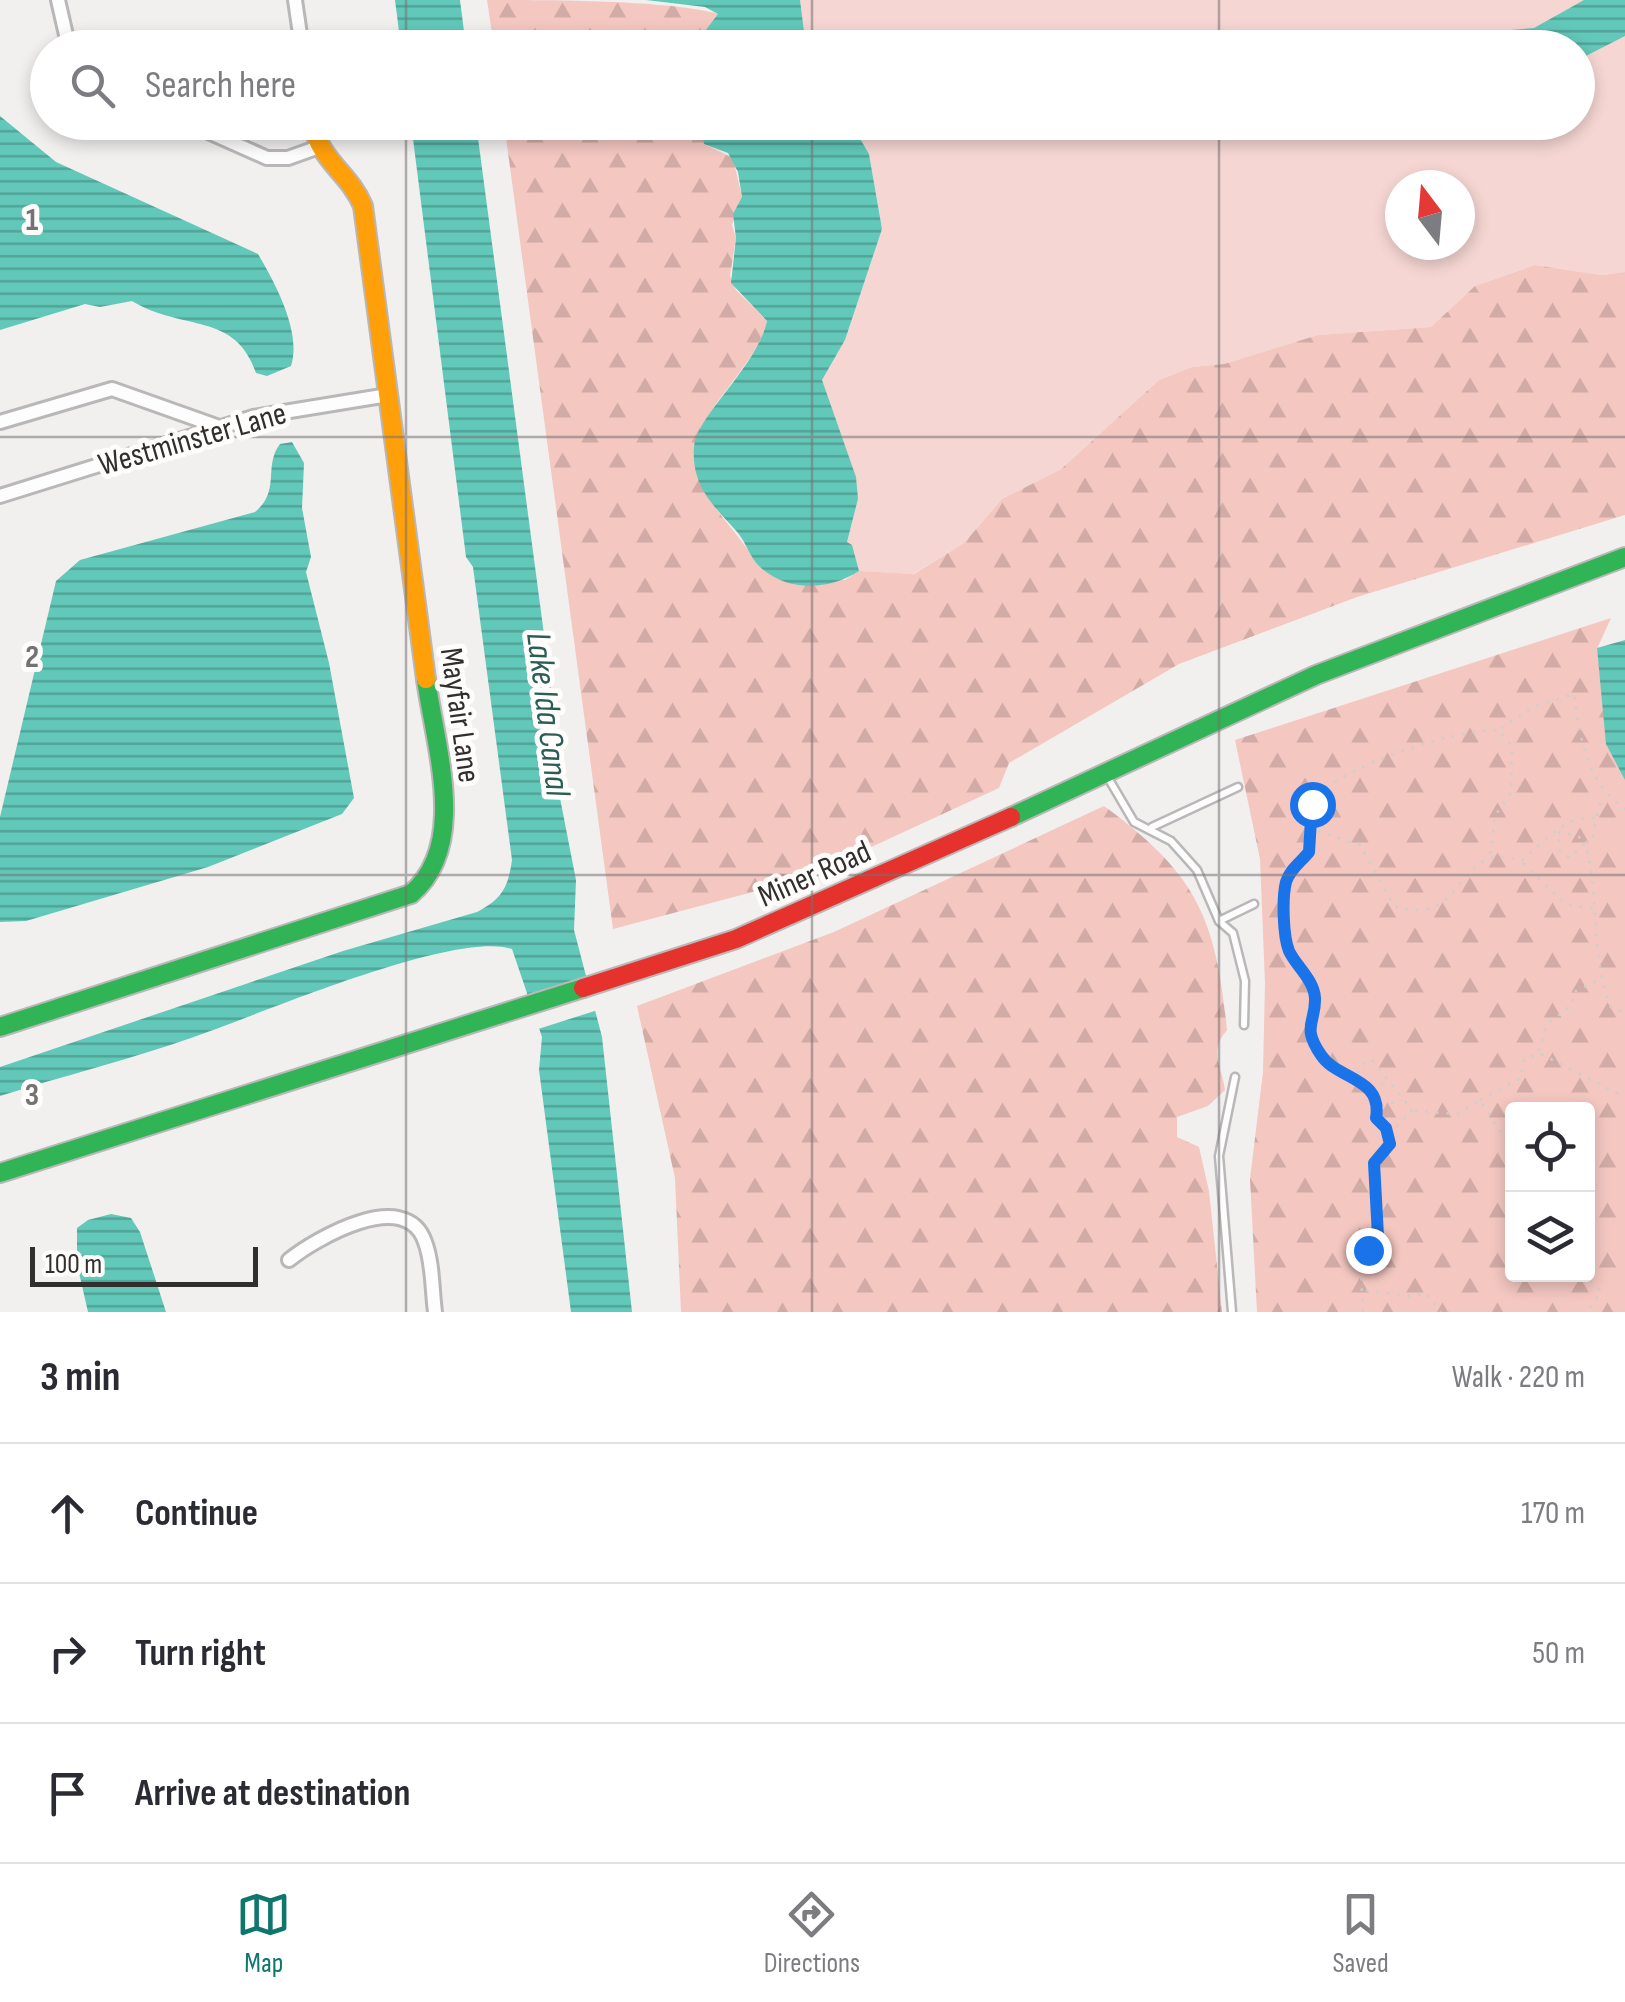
<!DOCTYPE html>
<html lang="en">
<head>
<meta charset="utf-8">
<style>
  :root { --surface:#fff; --page:#f7f7f7; --text:#2b2b33; --muted:#7c7c81; --line:#e1e1e2; --accent:#0f766e }
  body { margin:0; font-family:"Sofia Sans Condensed",sans-serif; background:var(--page); color:var(--text) }
  .controls { position:absolute; right:30px; bottom:30px; display:grid; overflow:hidden; border-radius:10px; box-shadow:0 5px 15px #0003 }
  .controls button { width:90px; height:90px; display:grid; place-items:center; padding:0; border:0; border-bottom:2px solid var(--line); background:var(--surface); color:var(--text); font:50px sans-serif }
  .compass { position:absolute; left:1385px; top:170px; width:90px; height:90px; border-radius:50%; background:var(--surface); box-shadow:0 5px 15px #0003; rotate:344deg }
  .scale { position:absolute; left:30px; bottom:25px; width:228px; box-sizing:border-box; padding-left:10px; border:5px solid #302f2e; border-top:0; font-size:28px; line-height:35px; white-space:nowrap; color:#302f2e; -webkit-text-stroke:8px #fffcfc; paint-order:stroke }
  .stop { position:absolute; width:30px; height:30px; margin:-22px; border:8px solid #1a73e8; border-radius:50%; background:#fff }
  .stop.end { background:#1a73e8; border-color:#fff; box-shadow:0 2px 10px #0008 }
  .list { margin:0; padding:0; list-style:none }
  h2 { display:flex; justify-content:space-between; align-items:center; height:130px; margin:0; padding:0 40px; font-size:42px }
  h2 small { font-size:32px; font-weight:400; color:var(--muted) }
  .list li { display:grid; grid-template-columns:65px 1fr auto; gap:30px; align-items:center; box-sizing:border-box; height:140px; padding:0 40px; border-top:2px solid var(--line) }
  .list b { display:block; font-size:38px; white-space:nowrap }
  .list em { font-size:32px; font-style:normal; color:var(--muted) }
  .icon { flex:none; width:55px; height:55px; fill:none; stroke:currentColor; stroke-width:2; stroke-linecap:round; stroke-linejoin:round }
  .map { position:relative; flex:none; width:1625px; height:1312px; overflow:hidden }
  .search { position:absolute; background:var(--surface); box-shadow:0 5px 15px #0003; left:30px; right:30px; top:30px; height:110px; display:flex; align-items:center; gap:25px; box-sizing:border-box; padding:0 35px; border-radius:55px; color:var(--muted); font-size:38px }
  .sheet { height:550px; background:var(--surface) }
  nav { display:flex; justify-content:space-around; align-items:center; box-sizing:border-box; height:140px; border-top:2px solid var(--line); background:var(--surface); font-size:28px; color:var(--muted) }
  nav a { display:grid; justify-items:center; gap:5px }
  nav .on { color:var(--accent) }
  .map>svg:first-child { display:block }
</style>
</head>
<body>
<div class="map">
<svg width="1625" height="1312" viewBox="0 0 1625 1312">
  <defs>
    <pattern id="forest-firs" width="22" height="20" patternUnits="userSpaceOnUse" patternTransform="scale(2.5)"><rect width="22" height="20" fill="#f4c7c1"/><path d="M5 1l3.5 6h-7zM16 11l3.5 6h-7z" fill="#d2aba6"/></pattern>
    <pattern id="water-rules" width="6" height="5" patternUnits="userSpaceOnUse" patternTransform="scale(2.5)"><rect width="6" height="5" fill="#62c8b9"/><path d="M0 2.5h6" fill="none" stroke="#51a397"/></pattern>
  </defs>
  <rect width="100%" height="100%" fill="#f2efef"/>
  <!-- grass -->
  <path fill="#f5d6d2" fill-rule="evenodd" d="M800,0H1625V272L1601,275L1535,265L1475,286L1431,327L1318,335L1224,364L1192,367L1159,380L1061,469L1002,499L964,543L913,574L859,571L847,542L858,499L822,380L845,340L882,229L869,154L851,123L1578,122V48L806,47ZM1400,185H1460V245H1400Z"/>
  <!-- forest -->
  <g fill="url(#forest-firs)" fill-rule="evenodd">
    <path d="M487,0C547,0 668,0 719,14L702,35L701,47H494Z"/>
    <path d="M504,123H698L704,144L733,158L742,197L732,225L736,238L730,276L736,290L767,321C755,374 680,420 697,473C709,509 739,532 757,564L845,580L859,571L914,574L964,543L1002,499L1061,469L1159,380L1192,367L1224,364L1318,335L1431,327L1475,286L1535,265L1601,275L1625,272V515L1357,597L1179,664L1009,763L999,788L802,879L613,929Z"/>
    <path d="M1611,618L1597,649L1625,780V1312H1257L1250,1179L1263,1072L1265,983L1260,859L1235,740ZM1512,1110H1588V1274H1512Z"/>
    <path d="M1104,806C1197,874 1216,918 1227,1030C1208,1052 1222,1066 1225,1090L1208,1106L1177,1117V1137L1199,1147L1209,1191L1222,1312H681L675,1178L637,1006L834,932Z"/>
  </g>
  <!-- water -->
  <g fill="url(#water-rules)">
    <polygon points="395,0 460,0 466,47 401,47"/>
    <polygon points="646,0 800,0 806,47 701,47 702,35 718,14 705,7"/>
    <polygon points="1584,0 1625,0 1625,36 1578,60 1578,48 1494,47 1492,39 1498,31 1534,28"/>
    <path d="M0,116L56,162L258,254C275,283 302,332 291,366L267,376L256,373C235,311 183,332 132,301L100,307L85,304L0,330Z"/>
    <path d="M411,123H476L559,747V793L576,880L574,930L602,1037L632,1312H571L539,1070L542,1037L512,949C453,930 256,1016 191,1038C128,1060 63,1076 0,1096V1067L343,951L477,912C502,899 508,888 512,860L473,567L466,557Z"/>
    <path d="M698,123H851L869,154L882,229L845,340L822,380L856,477L858,499L847,542L852,545L859,571C828,591 786,592 759,566C750,557 746,543 738,533C715,507 691,487 694,447C696,416 757,367 767,321L731,283L736,238L733,214L742,197L738,172L728,153L704,144Z"/>
    <path d="M292,442L304,463L302,508L311,557L306,572L329,663L354,798L342,814L208,867L26,921L0,922V817L56,581L80,560L255,512C281,491 263,466 280,444Z"/>
    <polygon points="1625,640 1625,780 1606,744 1597,648"/>
    <polygon points="111,1214 131,1218 140,1232 166,1312 88,1312 77,1264 77,1228 88,1220"/>
  </g>
  <!-- pier -->
  <polygon fill="#f2efef" points="591,975 601,1009 535,1030 525,995"/>
  <g fill="none" stroke-linecap="round" stroke-linejoin="round">
    <defs>
      <g id="lane">
        <polyline points="1107,776 1134,822 1171,841 1197,870 1219,921 1233,933 1245,981 1244,1025"/>
        <polyline points="1152,827 1238,787"/>
        <polyline points="1219,921 1254,904"/>
        <polyline points="1232,1312 1219,1156 1235,1077"/>
      </g>
      <g id="street">
        <polyline points="58,0 69,48"/>
        <polyline points="295,0 302,48"/>
        <polyline points="186,122 267,158 288,158 316,148"/>
        <polyline points="0,422 112,389 219,427"/>
        <polyline points="0,496 253,417 388,395"/>
        <path d="M289,1260C315,1239 406,1186 425,1242C433,1263 432,1290 435,1312"/>
      </g>
      <g id="fast">
        <polyline points="1011,817 1316,675 1625,557"/>
        <path d="M0,1027L411,894C469,845 435,746 426,679"/>
        <polyline points="0,1173 583,988"/>
      </g>
      <path id="slow" d="M312,122C321,163 348,171 363,206L426,679"/>
      <polyline id="jam" points="583,988 736,939 1011,817"/>
    </defs>
    <!-- lane casing -->
    <use href="#lane" stroke="#b9b7b7" stroke-width="11"/>
    <!-- street casing -->
    <use href="#street" stroke="#b9b7b7" stroke-width="18"/>
    <!-- fast casing -->
    <use href="#fast" stroke="#b9b7b7" stroke-width="22"/>
    <!-- slow casing -->
    <use href="#slow" stroke="#b9b7b7" stroke-width="22"/>
    <!-- jam casing -->
    <use href="#jam" stroke="#b9b7b7" stroke-width="22"/>
    <!-- path -->
    <g stroke="#cfcece" stroke-width="2.5" stroke-dasharray="2.5 8" stroke-linecap="butt">
      <path d="M1501,728L1533,707L1574,694C1580,739 1586,782 1625,809"/>
      <polyline points="1597,816 1602,795"/>
      <polygon points="1558,832 1578,836 1585,843 1570,858 1560,852"/>
      <path d="M1311,835L1315,797C1350,764 1451,730 1498,730L1512,746L1511,793L1495,816L1490,857"/>
      <polyline points="1523,863 1565,904 1595,909"/>
      <polyline points="1539,1051 1547,1024 1572,1005 1574,992 1600,979"/>
      <polyline points="1358,1073 1362,1064 1372,1060 1412,1110 1389,1135 1390,1144 1374,1163 1378,1236 1368,1250 1369,1261 1361,1274 1363,1312"/>
      <polyline points="1372,1090 1386,1082"/>
      <polyline points="1480,1100 1521,1078 1523,1061 1539,1053 1625,1097"/>
      <polyline points="1381,1106 1402,1100"/>
      <polyline points="1415,1111 1457,1114 1480,1100 1512,1150"/>
      <path d="M1389,1135L1376,1118C1384,1067 1303,1074 1308,1021C1309,1014 1314,1006 1315,999C1310,980 1296,967 1289,949C1276,914 1286,877 1309,852L1311,836L1318,831L1360,845L1394,906C1470,930 1452,837 1521,861C1544,842 1564,815 1596,818L1593,839L1585,843C1602,904 1588,947 1611,1008L1625,1013"/>
      <polyline points="1583,1274 1601,1291 1588,1312"/>
      <polyline points="1366,1290 1410,1296 1426,1293 1441,1312"/>
      <polyline points="1448,1312 1451,1310"/>
    </g>
    <!-- lane -->
    <use href="#lane" stroke="#fdfdfd" stroke-width="6"/>
    <!-- street -->
    <use href="#street" stroke="#fdfdfd" stroke-width="12"/>
    <!-- fast -->
    <use href="#fast" stroke="#30b455" stroke-width="18"/>
    <!-- slow -->
    <use href="#slow" stroke="#ff9f0a" stroke-width="18"/>
    <!-- jam -->
    <use href="#jam" stroke="#e5322d" stroke-width="18"/>
  </g>
  <g fill="none" stroke-linecap="round" stroke-linejoin="round">
    <!-- route -->
    <path stroke="#1a73e8" stroke-width="12" d="M1312,804L1309,852C1301,862 1290,869 1286,882C1282,898 1283,936 1289,951C1296,966 1314,980 1315,998C1316,1023 1301,1026 1321,1055C1337,1080 1383,1077 1376,1118L1386,1128L1390,1144L1374,1163L1378,1236L1368,1250"/>
  </g>
  <!-- grid -->
  <path fill="none" stroke="#747272" stroke-width="2.5" stroke-opacity="0.55" d="M406,0V48M812,0V48M1219,0V48M406,122V1312M812,122V1312M1219,122V1312M0,437H1625M0,875H1625"/>
  <g text-anchor="middle" stroke-width="10" stroke-linejoin="round" paint-order="stroke">
    <!-- street labels -->
    <g font-size="32" fill="#302f2e" stroke="#fffcfc">
      <text transform="translate(192 438) rotate(-16)" y="11">Westminster Lane</text>
      <text transform="translate(461 715) rotate(82)" y="11">Mayfair Lane</text>
      <text transform="translate(814 873) rotate(-24)" y="11">Miner Road</text>
    </g>
    <!-- water labels -->
    <g font-size="35" font-style="italic" fill="#285e55" stroke="#fffcfc">
      <text transform="translate(549 714) rotate(83)" y="12">Lake Ida Canal</text>
    </g>
  </g>
  <g font-size="32" text-anchor="middle" font-weight="bold" fill="#747272" stroke="#fffcfc" stroke-width="10" stroke-linejoin="round" paint-order="stroke">
    <text x="32" y="230">1</text>
    <text x="32" y="667">2</text>
    <text x="32" y="1105">3</text>
  </g>
</svg>
<div class="controls">
<button><svg class="icon" aria-label="locate" viewBox="0 0 24 24"><circle cx="12" cy="12" r="6"/><path d="M12 2v4M12 18v4M2 12h4M18 12h4"/></svg></button>
<button><svg class="icon" aria-label="layers" viewBox="0 0 24 24"><path d="M12 4l9 5-9 5-9-5zM3 14l9 5 9-5"/></svg></button>
</div>
<svg class="compass" viewBox="-18 -18 36 36"><path d="M0-13l5 13h-10z" fill="#e53935"/><path d="M0 13l5-13h-10z" fill="#7c7c81"/></svg>
<div class="scale">100 m</div>
<div class="stop" style="left:1312px;top:804px"></div>
<div class="stop end" style="left:1368px;top:1250px"></div>
<div class="search"><svg class="icon" aria-label="search" viewBox="0 0 24 24"><circle cx="10" cy="10" r="6"/><path d="M15 15l6 6"/></svg>Search here</div>
</div>
<section class="sheet">
<h2>3 min<small>Walk · 220 m</small></h2>
<ul class="list">
<li><svg class="icon" aria-label="ahead" viewBox="0 0 24 24"><path d="M12 20V5M6 11l6-6 6 6"/></svg><div><b>Continue</b></div><em>170 m</em></li>
<li><svg class="icon" aria-label="right" viewBox="0 0 24 24"><path d="M7 20v-9h11M14 6l5 5-5 5"/></svg><div><b>Turn right</b></div><em>50 m</em></li>
<li><svg class="icon" aria-label="arrive" viewBox="0 0 24 24"><path d="M6 21V4h12l-3 4 3 4H6"/></svg><div><b>Arrive at destination</b></div></li>
</ul>
</section>
<nav>
<a class="on"><svg class="icon" aria-label="map" viewBox="0 0 24 24"><path d="M3 6l6-2 6 2 6-2v14l-6 2-6-2-6 2zM9 4v14M15 6v14"/></svg>Map</a>
<a><svg class="icon" aria-label="directions" viewBox="0 0 24 24"><path d="M12 3l9 9-9 9-9-9zM9 14v-3h6M13 9l2 2-2 2"/></svg>Directions</a>
<a><svg class="icon" aria-label="saved" viewBox="0 0 24 24"><path d="M7 4h10v16l-5-4-5 4z"/></svg>Saved</a>
</nav>
</body>
</html>
